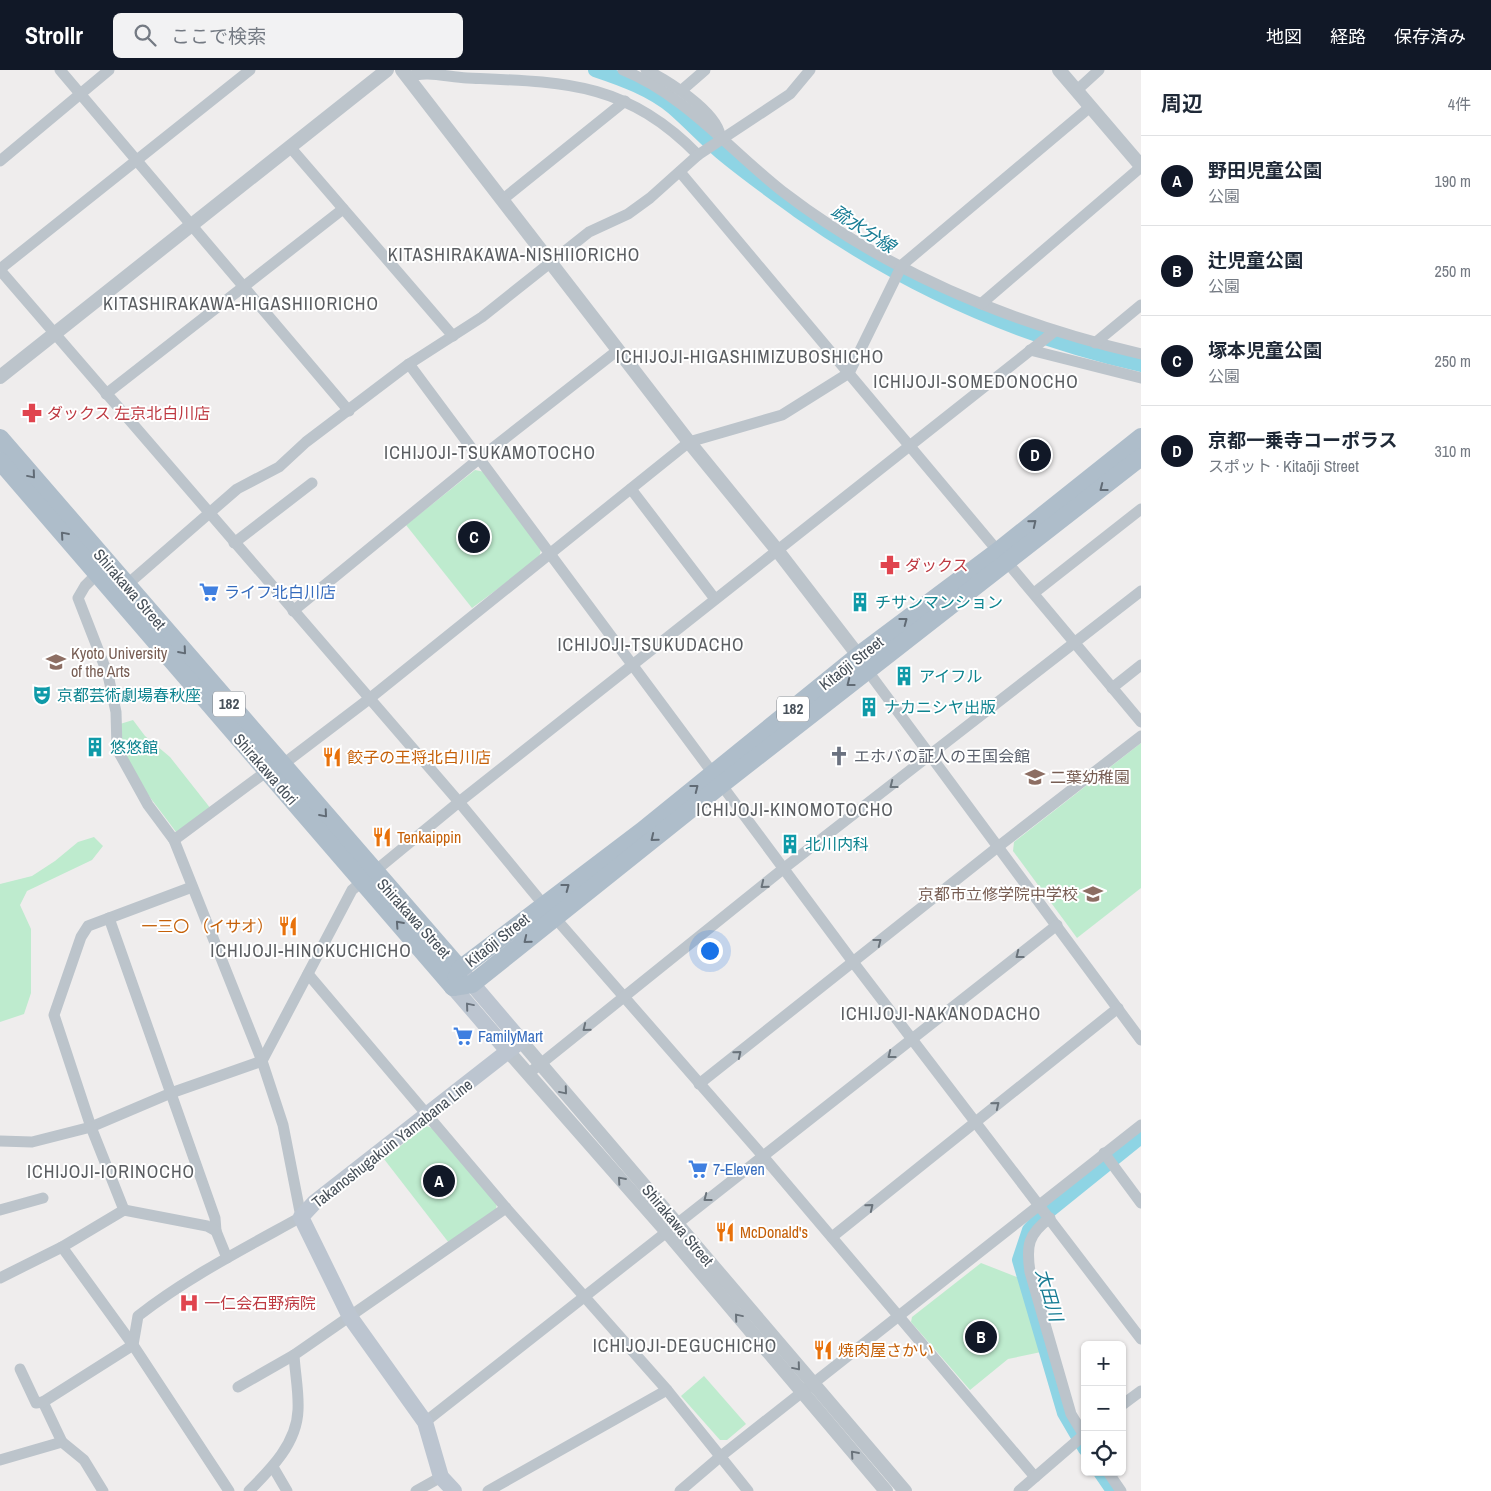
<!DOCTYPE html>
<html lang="ja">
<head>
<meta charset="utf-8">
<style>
  :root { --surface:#fff; --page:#f2f2f3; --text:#1f2937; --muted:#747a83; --line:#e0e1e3; --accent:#111827 }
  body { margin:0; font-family:"Archivo Narrow","Noto Sans JP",sans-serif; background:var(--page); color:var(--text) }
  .controls { position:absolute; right:15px; bottom:15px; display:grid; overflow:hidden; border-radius:8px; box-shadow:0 1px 4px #0004 }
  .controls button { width:45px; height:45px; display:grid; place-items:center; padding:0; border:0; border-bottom:1px solid var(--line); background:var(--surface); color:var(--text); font:25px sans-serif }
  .you { position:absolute; left:709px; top:880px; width:18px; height:18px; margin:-12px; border:4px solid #fff; border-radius:50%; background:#1a73e8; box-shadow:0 0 0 8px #1a73e833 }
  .badge { display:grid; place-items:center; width:32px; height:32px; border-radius:50%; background:var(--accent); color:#fff; font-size:16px; font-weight:700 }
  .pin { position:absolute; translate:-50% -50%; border:2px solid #fff; box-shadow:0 1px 5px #0006 }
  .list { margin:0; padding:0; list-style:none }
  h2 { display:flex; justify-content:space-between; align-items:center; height:65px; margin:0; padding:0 20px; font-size:21px }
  h2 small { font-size:16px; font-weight:400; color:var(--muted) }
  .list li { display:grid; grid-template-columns:32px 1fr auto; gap:15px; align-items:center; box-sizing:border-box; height:90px; padding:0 20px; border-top:1px solid var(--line) }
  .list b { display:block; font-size:19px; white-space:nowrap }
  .list p { margin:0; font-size:16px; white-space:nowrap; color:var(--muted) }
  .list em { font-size:16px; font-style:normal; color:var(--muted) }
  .icon { flex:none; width:28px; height:28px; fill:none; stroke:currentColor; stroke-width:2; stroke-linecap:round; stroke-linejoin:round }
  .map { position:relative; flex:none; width:1141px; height:1421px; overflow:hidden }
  header { display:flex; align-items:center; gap:30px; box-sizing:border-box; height:70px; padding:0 25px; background:var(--accent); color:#fff }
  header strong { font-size:24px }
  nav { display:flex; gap:28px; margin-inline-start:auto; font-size:18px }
  .search { width:350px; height:45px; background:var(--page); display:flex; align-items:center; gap:12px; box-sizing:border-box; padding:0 18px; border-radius:8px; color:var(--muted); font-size:19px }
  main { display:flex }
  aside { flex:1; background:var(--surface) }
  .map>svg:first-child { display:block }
</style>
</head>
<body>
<header>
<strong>Strollr</strong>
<div class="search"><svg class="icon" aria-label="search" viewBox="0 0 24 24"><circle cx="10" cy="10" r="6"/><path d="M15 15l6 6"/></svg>ここで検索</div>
<nav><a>地図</a><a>経路</a><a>保存済み</a></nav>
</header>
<main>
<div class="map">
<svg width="1141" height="1421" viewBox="0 0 1141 1421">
  <rect width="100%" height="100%" fill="#efeded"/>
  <!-- green -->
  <g fill="#beebce">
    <polygon points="475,400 485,402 541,479 539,488 472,538 406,455"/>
    <path d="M133,650L145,666L170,687L211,739L176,762C154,731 119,695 120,654Z"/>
    <polygon points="1141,673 1141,818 1077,868 1013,781 1014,772"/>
    <polygon points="94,767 103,776 92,790 27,821 20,835 31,859 31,923 24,944 0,952 0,814 32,806 55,791 78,772"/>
    <polygon points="426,1056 432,1058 497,1132 496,1140 449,1173 384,1089"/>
    <polygon points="981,1193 1022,1209 1041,1282 1008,1289 970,1320 911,1252 912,1247"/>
    <polygon points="704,1306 746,1354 727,1370 720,1370 681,1326"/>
  </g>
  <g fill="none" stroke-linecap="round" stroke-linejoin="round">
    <!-- canal -->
    <g stroke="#8ed4e4" stroke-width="14">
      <path d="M595,0C622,9 652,20 673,38C689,52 704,68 720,82C745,103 772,122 798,141C901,214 1018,267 1141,295"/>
      <polyline points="1085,1379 1064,1343 1019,1190 1029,1160 1038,1150 1141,1067"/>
      <polyline points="1100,1402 1113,1421"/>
    </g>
    <!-- minor -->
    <g stroke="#bcc4cb" stroke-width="11">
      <polyline points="60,0 349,341"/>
      <path d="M623,0C685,25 730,80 782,121C887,202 1013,254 1141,284"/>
      <path d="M646,0C667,10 716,41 720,65"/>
      <path d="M408,7C426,0 447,7 467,8C563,12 626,11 698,85"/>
      <polyline points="682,20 705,0"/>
      <polyline points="1076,21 1099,0"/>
      <polyline points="290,77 453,266"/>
      <polyline points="0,91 109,0"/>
      <polyline points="680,102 1141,652"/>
      <polyline points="502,130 625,31"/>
      <polyline points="0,199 250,0"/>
      <polyline points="0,200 459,732 543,834 762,1085 1035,1407"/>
      <polyline points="981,234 1141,97"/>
      <polyline points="1095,273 1141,235"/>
      <polyline points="1030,280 1141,308"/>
      <polyline points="409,294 853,892 1141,1269"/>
      <polyline points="106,324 343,139"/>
      <polyline points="631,419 715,529"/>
      <polyline points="234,473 312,413"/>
      <path d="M101,500L85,516L78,528L108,605L116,642L117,679L148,735L174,770L262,991L283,1055L301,1147C245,1178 188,1207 138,1246L133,1275L43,1332L62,1372L84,1390L103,1421"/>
      <polyline points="122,519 237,419 279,397 306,372 409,294 482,247 589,162 628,144 650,128 698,85 790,24 810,0"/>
      <polyline points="1034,523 1141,439"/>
      <polyline points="293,541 480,388 618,280"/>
      <polyline points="867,600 1141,970"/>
      <polyline points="1112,618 1141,595"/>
      <polyline points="174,770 259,707 290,689 369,629 689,372 782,345 849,303 902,195 1090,37"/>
      <polyline points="192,817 88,856 81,867 54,945 91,1057 171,1023 262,991 352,820 459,732 1055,261"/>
      <polyline points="109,848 215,1148 216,1161"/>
      <polyline points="308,904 506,1138 667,1320 748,1421"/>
      <polyline points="528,1004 783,799 1141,521"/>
      <polyline points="699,1014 999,776 1141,666"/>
      <polyline points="0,1071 32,1072 91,1057 124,1140"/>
      <polyline points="1104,1083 1141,1133"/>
      <polyline points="0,1140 43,1128"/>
      <path d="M1050,1148C1028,1164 1026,1176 1030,1202L1071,1344L1085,1367"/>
      <polyline points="832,1167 1118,938"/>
      <polyline points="62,1177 133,1275 229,1421"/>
      <polyline points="0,1208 62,1177 124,1140 207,1156 216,1161 227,1188"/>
      <polyline points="20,1299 36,1333 43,1332"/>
      <polyline points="238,1317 294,1285"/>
      <polyline points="1122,1335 1141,1321"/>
      <polyline points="425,1352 1057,855"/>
      <polyline points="0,1390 62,1372"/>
      <polyline points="273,1397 287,1421"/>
      <polyline points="1108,1402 1121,1421"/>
      <path d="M249,1421C271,1399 297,1373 298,1340C299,1322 295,1303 294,1285L506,1138"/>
      <polyline points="416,1421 441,1407"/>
      <polyline points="488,1421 667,1320"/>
      <polyline points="680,1421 721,1386 1141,1055"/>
      <polyline points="1019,1421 1085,1364"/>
    </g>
    <!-- tertiary -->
    <g stroke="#bcc4cb" stroke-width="14">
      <polyline points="402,0 689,372 777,480 864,593"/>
      <polyline points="1059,0 1141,96"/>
      <polyline points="0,307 387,0"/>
      <polyline points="521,971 905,1421"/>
      <polyline points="508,981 666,1161 886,1421"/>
    </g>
    <!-- secondary -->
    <g stroke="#bcc5d0" stroke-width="16">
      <polyline points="453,917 508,981"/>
      <polyline points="454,1421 441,1407 425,1352 350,1247 301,1147 315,1132 521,971 463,903"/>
    </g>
    <!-- primary -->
    <g stroke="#aebdca" stroke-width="18">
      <polyline points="0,368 460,899"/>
      <polyline points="0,391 453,917"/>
      <polyline points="453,917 460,899 642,761 859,585 998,481 1141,367"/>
      <polyline points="453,917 472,914 721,715 1141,387"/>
    </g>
  </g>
  <!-- one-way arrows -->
  <defs><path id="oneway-chevron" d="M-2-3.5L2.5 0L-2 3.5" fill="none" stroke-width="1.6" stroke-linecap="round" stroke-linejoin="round" transform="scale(1.25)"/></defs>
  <g stroke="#616b75">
    <use href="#oneway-chevron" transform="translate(32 405) rotate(50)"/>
    <use href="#oneway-chevron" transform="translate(1103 418) rotate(142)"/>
    <use href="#oneway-chevron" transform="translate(1033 453) rotate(-39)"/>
    <use href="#oneway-chevron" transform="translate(64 465) rotate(-131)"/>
    <use href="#oneway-chevron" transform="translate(904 551) rotate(-37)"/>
    <use href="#oneway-chevron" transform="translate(183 581) rotate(49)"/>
    <use href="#oneway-chevron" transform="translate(850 613) rotate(142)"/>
    <use href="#oneway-chevron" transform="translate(695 718) rotate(-38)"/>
    <use href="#oneway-chevron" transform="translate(324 744) rotate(49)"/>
    <use href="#oneway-chevron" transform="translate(654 768) rotate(141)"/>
    <use href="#oneway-chevron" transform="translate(566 817) rotate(-37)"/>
    <use href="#oneway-chevron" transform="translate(399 854) rotate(-132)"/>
    <use href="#oneway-chevron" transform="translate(527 870) rotate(141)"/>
  </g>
  <g stroke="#6a737b">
    <use href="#oneway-chevron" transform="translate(893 715) rotate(142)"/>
    <use href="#oneway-chevron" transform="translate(764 815) rotate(141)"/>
    <use href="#oneway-chevron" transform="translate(878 872) rotate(-38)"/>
    <use href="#oneway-chevron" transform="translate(1019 885) rotate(142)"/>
    <use href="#oneway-chevron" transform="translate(586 958) rotate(141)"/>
    <use href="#oneway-chevron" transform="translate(738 984) rotate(-39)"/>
    <use href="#oneway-chevron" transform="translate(891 985) rotate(142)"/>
    <use href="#oneway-chevron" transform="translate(564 1021) rotate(50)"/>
    <use href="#oneway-chevron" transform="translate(996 1035) rotate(-39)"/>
    <use href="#oneway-chevron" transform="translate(621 1110) rotate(-131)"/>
    <use href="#oneway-chevron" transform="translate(707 1128) rotate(142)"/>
    <use href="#oneway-chevron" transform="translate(870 1137) rotate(-39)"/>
    <use href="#oneway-chevron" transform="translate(738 1247) rotate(-130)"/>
    <use href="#oneway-chevron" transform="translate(797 1297) rotate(50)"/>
    <use href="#oneway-chevron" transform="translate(854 1384) rotate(-131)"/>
  </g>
  <use stroke="#6a737d" href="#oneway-chevron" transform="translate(469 936) rotate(-130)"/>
  <!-- icons -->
  <defs>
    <symbol id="pharmacy-bare" viewBox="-9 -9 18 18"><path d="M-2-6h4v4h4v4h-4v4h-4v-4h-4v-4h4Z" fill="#e0444e" stroke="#fff" stroke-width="2.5" paint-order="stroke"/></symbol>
    <symbol id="supermarket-bare" viewBox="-9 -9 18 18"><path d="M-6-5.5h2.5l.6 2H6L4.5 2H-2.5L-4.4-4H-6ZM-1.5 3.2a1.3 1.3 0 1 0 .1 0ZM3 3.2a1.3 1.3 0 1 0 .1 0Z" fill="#3f7fe0" stroke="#fff" stroke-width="2.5" paint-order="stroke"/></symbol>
    <symbol id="building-bare" viewBox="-9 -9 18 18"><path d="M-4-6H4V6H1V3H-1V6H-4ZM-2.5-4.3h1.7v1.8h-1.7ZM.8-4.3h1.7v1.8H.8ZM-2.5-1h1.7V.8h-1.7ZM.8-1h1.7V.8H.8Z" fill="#0f9aa8" stroke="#fff" stroke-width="2.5" paint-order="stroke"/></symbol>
    <symbol id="university-bare" viewBox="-9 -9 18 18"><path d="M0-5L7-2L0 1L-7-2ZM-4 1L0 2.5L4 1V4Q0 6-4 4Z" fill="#8d6e63" stroke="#fff" stroke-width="2.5" paint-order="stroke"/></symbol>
    <symbol id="theatre-bare" viewBox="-9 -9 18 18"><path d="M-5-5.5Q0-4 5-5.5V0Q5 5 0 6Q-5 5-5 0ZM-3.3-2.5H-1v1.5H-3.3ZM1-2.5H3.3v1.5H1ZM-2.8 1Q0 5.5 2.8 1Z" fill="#0f9aa8" stroke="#fff" stroke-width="2.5" paint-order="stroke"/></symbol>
    <symbol id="church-bare" viewBox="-9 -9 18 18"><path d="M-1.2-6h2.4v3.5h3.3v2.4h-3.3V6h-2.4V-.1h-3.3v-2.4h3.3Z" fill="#6b7280" stroke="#fff" stroke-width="2.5" paint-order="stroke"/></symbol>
    <symbol id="restaurant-bare" viewBox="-9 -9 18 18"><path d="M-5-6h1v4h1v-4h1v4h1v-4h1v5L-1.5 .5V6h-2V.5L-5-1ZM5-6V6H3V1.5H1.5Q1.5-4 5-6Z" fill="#e8710a" stroke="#fff" stroke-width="2.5" paint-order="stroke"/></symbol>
    <symbol id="school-bare" viewBox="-9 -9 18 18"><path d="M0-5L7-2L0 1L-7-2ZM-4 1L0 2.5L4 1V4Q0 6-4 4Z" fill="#8d6e63" stroke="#fff" stroke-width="2.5" paint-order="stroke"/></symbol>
    <symbol id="hospital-bare" viewBox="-9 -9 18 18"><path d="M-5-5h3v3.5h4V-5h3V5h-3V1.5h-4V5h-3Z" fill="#e0444e" stroke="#fff" stroke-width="2.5" paint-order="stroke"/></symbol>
  </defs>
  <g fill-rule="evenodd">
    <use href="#pharmacy-bare" x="18" y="329" width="28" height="28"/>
    <use href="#pharmacy-bare" x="876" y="481" width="28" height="28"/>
    <use href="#supermarket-bare" x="195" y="508" width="28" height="28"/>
    <use href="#building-bare" x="846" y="518" width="28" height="28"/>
    <use href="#university-bare" x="42" y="578" width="28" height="28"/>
    <use href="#building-bare" x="890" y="592" width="28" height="28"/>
    <use href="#theatre-bare" x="28" y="611" width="28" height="28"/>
    <use href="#building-bare" x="855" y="623" width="28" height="28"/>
    <use href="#building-bare" x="81" y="663" width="28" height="28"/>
    <use href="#church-bare" x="825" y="672" width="28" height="28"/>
    <use href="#restaurant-bare" x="318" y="673" width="28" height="28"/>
    <use href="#school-bare" x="1021" y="693" width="28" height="28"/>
    <use href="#restaurant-bare" x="368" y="753" width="28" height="28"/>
    <use href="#building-bare" x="776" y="760" width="28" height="28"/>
    <use href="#school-bare" x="1079" y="810" width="28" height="28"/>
    <use href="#restaurant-bare" x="274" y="842" width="28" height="28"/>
    <use href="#supermarket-bare" x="449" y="952" width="28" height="28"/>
    <use href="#supermarket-bare" x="684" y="1085" width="28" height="28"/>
    <use href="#restaurant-bare" x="711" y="1148" width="28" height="28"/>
    <use href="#hospital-bare" x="175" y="1219" width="28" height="28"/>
    <use href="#restaurant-bare" x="809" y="1266" width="28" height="28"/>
  </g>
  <g text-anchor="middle" stroke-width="4" stroke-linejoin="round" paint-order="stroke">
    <!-- shield labels -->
    <g fill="#fff" stroke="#7e848b" stroke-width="1">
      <rect x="213" y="621.5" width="32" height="25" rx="4"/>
      <rect x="777" y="626.5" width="32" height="25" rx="4"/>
    </g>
    <g font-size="15" font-weight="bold" fill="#475059">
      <text x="229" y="639">182</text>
      <text x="793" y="644">182</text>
    </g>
    <!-- health labels -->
    <g font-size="16" fill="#be3a42" stroke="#fff" text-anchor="start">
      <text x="47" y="349">ダックス 左京北白川店</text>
      <text x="905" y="501">ダックス</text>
      <text x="204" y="1239">一仁会石野病院</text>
    </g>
    <!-- street labels -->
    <g font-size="16" fill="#475059" stroke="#fff">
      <text transform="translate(130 519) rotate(49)" y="6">Shirakawa Street</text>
      <text transform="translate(851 593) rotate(-38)" y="6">Kitaōji Street</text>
      <text transform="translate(266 699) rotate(49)" y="6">Shirakawa dori</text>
      <text transform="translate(414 848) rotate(48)" y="6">Shirakawa Street</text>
      <text transform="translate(497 870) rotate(-38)" y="6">Kitaōji Street</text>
      <text transform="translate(392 1073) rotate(-38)" y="6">Takanoshugakuin Yamabana Line</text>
      <text transform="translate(678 1155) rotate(50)" y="6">Shirakawa Street</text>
    </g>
    <!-- shop labels -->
    <g font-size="16" fill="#366cbe" stroke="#fff" text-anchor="start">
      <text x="224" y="528">ライフ北白川店</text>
      <text x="478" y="972">FamilyMart</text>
      <text x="713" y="1105">7-Eleven</text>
    </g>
    <!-- culture labels -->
    <g font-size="16" fill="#0d838f" stroke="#fff" text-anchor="start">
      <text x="875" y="538">チサンマンション</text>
      <text x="919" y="612">アイフル</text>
      <text x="57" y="631">京都芸術劇場春秋座</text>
      <text x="884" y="643">ナカニシヤ出版</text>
      <text x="110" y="683">悠悠館</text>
      <text x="805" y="780">北川内科</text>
    </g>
    <!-- education labels -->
    <g font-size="16" fill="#785e54" stroke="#fff" text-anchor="start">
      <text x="71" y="589">Kyoto University<tspan x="71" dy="18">of the Arts</tspan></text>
      <text x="1050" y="713">二葉幼稚園</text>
      <text x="1078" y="830" text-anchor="end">京都市立修学院中学校</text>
    </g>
    <!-- worship labels -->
    <g font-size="16" fill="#5b616d" stroke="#fff" text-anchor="start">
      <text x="854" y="692">エホバの証人の王国会館</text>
    </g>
    <!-- food labels -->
    <g font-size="16" fill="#c56008" stroke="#fff" text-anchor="start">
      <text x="347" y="693">餃子の王将北白川店</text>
      <text x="397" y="773">Tenkaippin</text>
      <text x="273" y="862" text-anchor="end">一三〇 （イサオ）</text>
      <text x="740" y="1168">McDonald's</text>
      <text x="838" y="1286">焼肉屋さかい</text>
    </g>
    <!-- water labels -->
    <g font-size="18" font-style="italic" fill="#177c94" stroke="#fff">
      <text transform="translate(863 159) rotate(33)" y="6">疏水分線</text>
      <text transform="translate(1049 1225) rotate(74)" y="6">太田川</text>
    </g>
    <!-- neighbourhood labels -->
    <g font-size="18" letter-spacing="1" fill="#5a5d61" stroke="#fff">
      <text x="514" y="191">KITASHIRAKAWA-NISHIIORICHO</text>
      <text x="241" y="240">KITASHIRAKAWA-HIGASHIIORICHO</text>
      <text x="750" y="293">ICHIJOJI-HIGASHIMIZUBOSHICHO</text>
      <text x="976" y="318">ICHIJOJI-SOMEDONOCHO</text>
      <text x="490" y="389">ICHIJOJI-TSUKAMOTOCHO</text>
      <text x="651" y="581">ICHIJOJI-TSUKUDACHO</text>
      <text x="795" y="746">ICHIJOJI-KINOMOTOCHO</text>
      <text x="311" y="887">ICHIJOJI-HINOKUCHICHO</text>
      <text x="941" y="950">ICHIJOJI-NAKANODACHO</text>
      <text x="111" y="1108">ICHIJOJI-IORINOCHO</text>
      <text x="685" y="1282">ICHIJOJI-DEGUCHICHO</text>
    </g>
  </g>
</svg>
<div class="controls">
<button>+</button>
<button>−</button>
<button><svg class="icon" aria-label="locate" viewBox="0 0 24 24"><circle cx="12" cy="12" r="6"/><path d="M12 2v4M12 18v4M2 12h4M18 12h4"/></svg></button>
</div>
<div class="you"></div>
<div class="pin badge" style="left:439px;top:1111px">A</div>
<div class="pin badge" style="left:981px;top:1267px">B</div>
<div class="pin badge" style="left:474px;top:467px">C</div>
<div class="pin badge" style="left:1035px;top:385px">D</div>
</div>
<aside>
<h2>周辺<small>4件</small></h2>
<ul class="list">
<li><span class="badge">A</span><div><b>野田児童公園</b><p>公園</p></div><em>190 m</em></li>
<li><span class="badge">B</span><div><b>辻児童公園</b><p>公園</p></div><em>250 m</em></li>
<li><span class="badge">C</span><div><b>塚本児童公園</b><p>公園</p></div><em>250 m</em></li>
<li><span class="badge">D</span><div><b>京都一乗寺コーポラス</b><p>スポット · Kitaōji Street</p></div><em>310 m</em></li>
</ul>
</aside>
</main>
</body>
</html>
